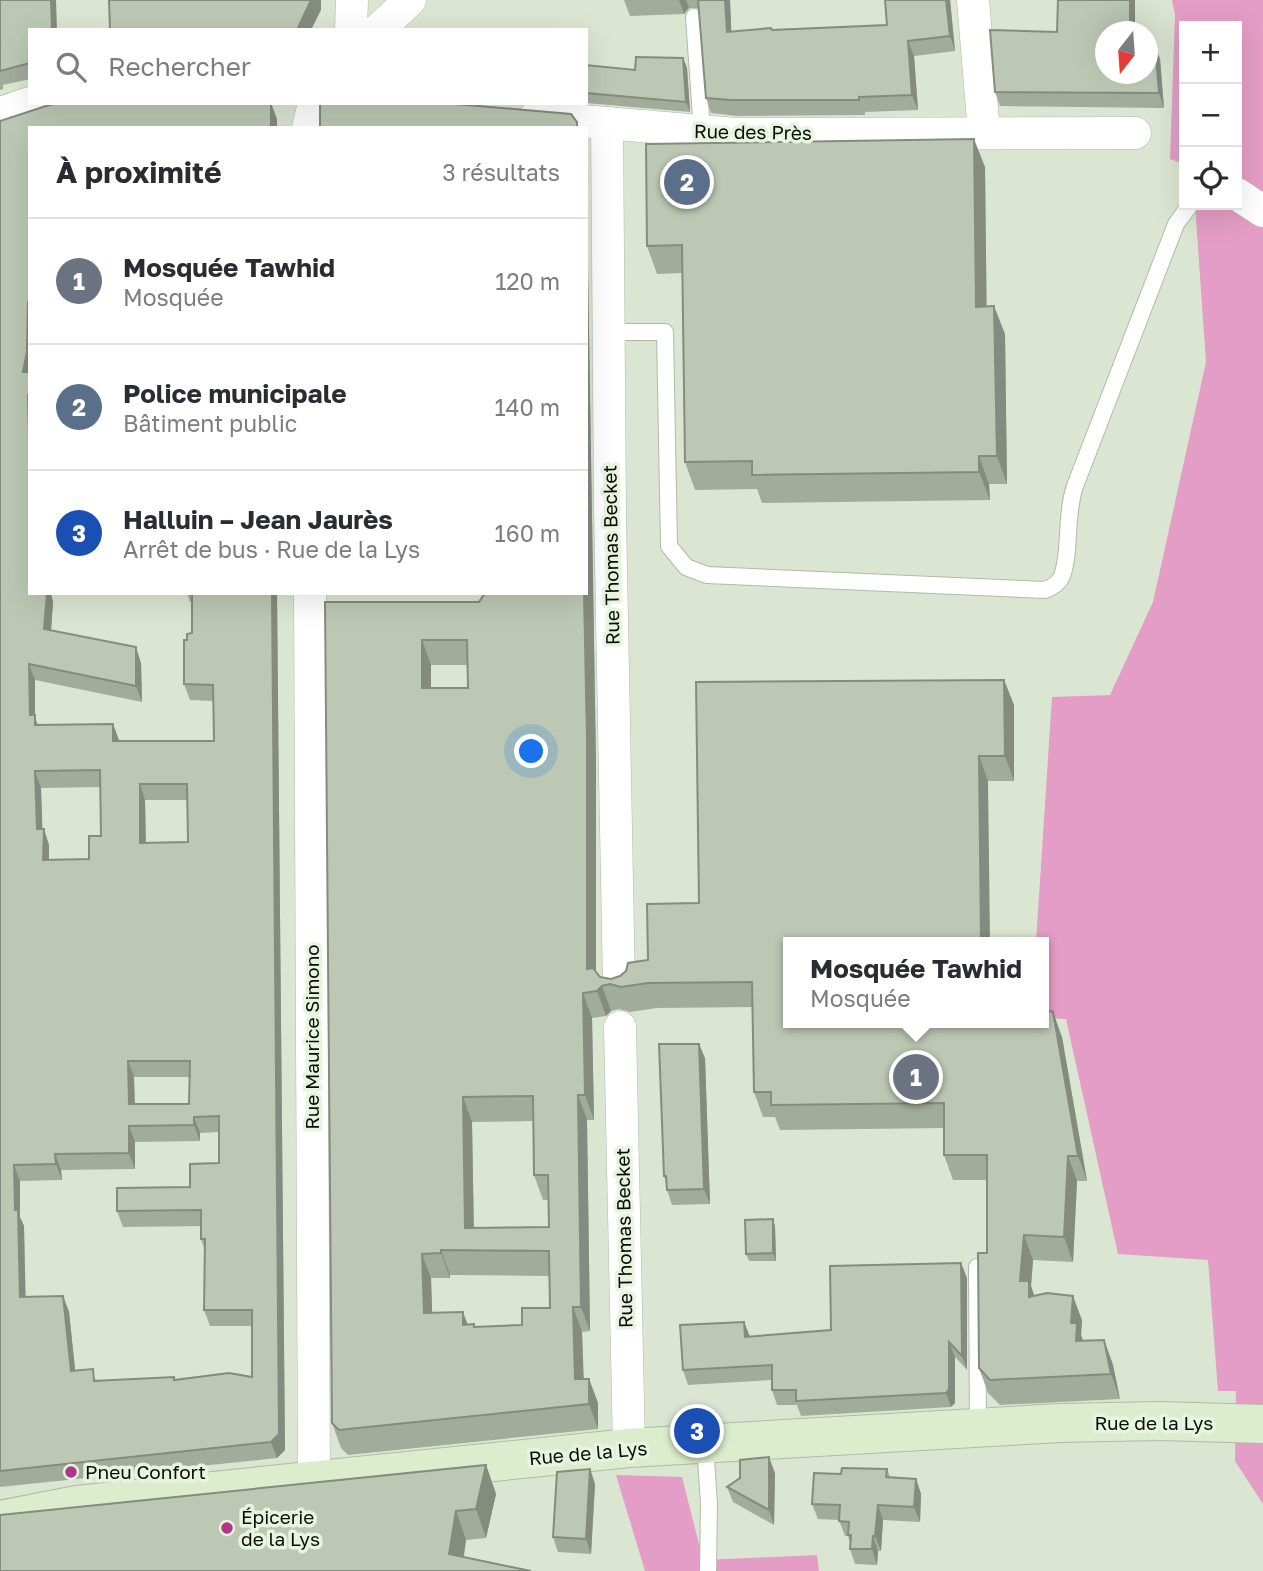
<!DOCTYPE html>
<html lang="fr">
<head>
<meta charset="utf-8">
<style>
  :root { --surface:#fff; --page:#f7f7f7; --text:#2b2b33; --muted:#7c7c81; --line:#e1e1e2; --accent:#b13688 }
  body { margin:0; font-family:"Golos Text",sans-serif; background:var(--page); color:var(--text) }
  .controls { position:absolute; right:21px; top:21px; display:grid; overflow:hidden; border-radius:0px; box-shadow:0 7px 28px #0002 }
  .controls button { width:63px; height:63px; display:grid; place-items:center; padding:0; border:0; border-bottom:2px solid var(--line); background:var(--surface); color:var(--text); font:35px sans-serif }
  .compass { position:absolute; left:1095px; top:21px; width:63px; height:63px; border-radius:50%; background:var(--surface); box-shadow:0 7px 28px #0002; rotate:197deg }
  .you { position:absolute; left:532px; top:752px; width:24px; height:24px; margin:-18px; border:5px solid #fff; border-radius:50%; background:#1a73e8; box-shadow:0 0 0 10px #1a73e833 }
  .badge { display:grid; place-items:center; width:46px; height:46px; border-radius:50%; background:var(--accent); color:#fff; font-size:23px; font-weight:700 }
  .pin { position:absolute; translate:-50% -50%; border:4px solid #fff; box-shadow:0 2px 7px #0006 }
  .popup { position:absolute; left:783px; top:937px; width:266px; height:91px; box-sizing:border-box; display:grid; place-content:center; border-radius:0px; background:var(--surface); filter:drop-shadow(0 2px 5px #0005); font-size:23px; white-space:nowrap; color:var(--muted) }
  .popup b { font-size:26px; color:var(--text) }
  .popup::after { content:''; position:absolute; left:50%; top:100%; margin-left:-14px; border:14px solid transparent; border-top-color:var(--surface) }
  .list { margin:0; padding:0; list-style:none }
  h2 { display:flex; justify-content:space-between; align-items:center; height:91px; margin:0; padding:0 28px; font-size:30px }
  h2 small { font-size:23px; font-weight:400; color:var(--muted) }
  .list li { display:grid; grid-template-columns:46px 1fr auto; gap:21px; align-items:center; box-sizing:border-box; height:126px; padding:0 28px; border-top:2px solid var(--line) }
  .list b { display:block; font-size:26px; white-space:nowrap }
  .list p { margin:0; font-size:23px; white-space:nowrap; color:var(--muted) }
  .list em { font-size:23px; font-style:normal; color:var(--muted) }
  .icon { flex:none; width:38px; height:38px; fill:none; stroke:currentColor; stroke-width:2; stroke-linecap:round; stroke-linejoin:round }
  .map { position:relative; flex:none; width:1263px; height:1571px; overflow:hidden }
  .search { position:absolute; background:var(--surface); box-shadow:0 7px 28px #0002; left:28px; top:28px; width:560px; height:77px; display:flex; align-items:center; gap:18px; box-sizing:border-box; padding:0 24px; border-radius:0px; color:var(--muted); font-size:26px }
  .panel { position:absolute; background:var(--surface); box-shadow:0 7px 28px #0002; left:28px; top:126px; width:560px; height:469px; border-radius:0px }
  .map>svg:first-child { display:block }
</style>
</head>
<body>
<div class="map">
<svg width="1263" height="1571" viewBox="0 0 1263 1571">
  <rect width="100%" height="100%" fill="#dae6d2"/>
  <!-- green -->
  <g fill="#e49dc6">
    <polygon points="1172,0 1263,0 1263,1504 1235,1461 1236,1391 1218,1391 1208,1260 1118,1254 1066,1019 1044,1018 1044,942 1036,942 1052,697 1110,695 1153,602 1206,362 1195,205 1237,205 1237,26 1184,26 1184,164 1170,159 1175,15"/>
    <polygon points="616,1475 682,1477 703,1560 817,1555 819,1571 645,1571"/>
  </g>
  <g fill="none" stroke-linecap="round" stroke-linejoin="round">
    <defs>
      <g id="lane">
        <polyline points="694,17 702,132"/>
        <path d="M608,332H665L669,546L686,567L707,575L1045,590C1053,587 1059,583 1062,576C1071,551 1065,515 1075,486L1176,224L1190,205"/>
        <polyline points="977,1267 978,1428"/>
        <polyline points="705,1444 709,1504 708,1571"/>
      </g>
      <g id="street">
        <polyline points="973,0 984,133"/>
        <polyline points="351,30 352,0"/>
        <polyline points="378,30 410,0"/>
        <polyline points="0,113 30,103"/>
        <polyline points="535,117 736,134 1135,133"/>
        <polyline points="607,123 610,513 619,986"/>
        <polyline points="308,128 314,103"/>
        <polyline points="1237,194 1263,211"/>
        <polyline points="310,593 314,1481"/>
        <polyline points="620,1027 629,1448"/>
      </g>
      <polyline id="secondary" points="0,1520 77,1505 629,1448 1060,1423 1160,1421 1263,1424"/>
    </defs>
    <!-- lane casing -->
    <use href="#lane" stroke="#afbba7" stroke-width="18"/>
    <!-- street casing -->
    <use href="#street" stroke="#afbba7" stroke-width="33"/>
    <!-- secondary casing -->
    <use href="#secondary" stroke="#afbba7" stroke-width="40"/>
    <!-- lane -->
    <use href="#lane" stroke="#fff" stroke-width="16"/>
    <!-- street -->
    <use href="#street" stroke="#fff" stroke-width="32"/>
    <!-- secondary -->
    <use href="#secondary" stroke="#dcedce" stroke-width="38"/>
  </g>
  <!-- wall -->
  <g fill="#a2ac9b" fill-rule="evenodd">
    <polygon points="0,0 30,30 30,79 3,85 3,89 0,90"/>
    <polygon points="624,0 730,0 731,31 887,25 885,0 950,0 955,51 914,56 918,110 865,112 865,115 737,116 711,113 706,98 699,8 689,8 684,14 630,16"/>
    <polygon points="1058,0 1135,0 1135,32 1105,32 1160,59 1164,108 1000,106 995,92 1057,32"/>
    <polygon points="683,58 687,68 690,112 586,103 586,65 635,70"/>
    <path d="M277,119V128H30V593L51,596L53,602L51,630L141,663L142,702L35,680V718L38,725L113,724L119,741H214L213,701L190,700L184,684L187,640L192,633V602H190L187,593H277L285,1450L277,1458L0,1487V121ZM100,787L101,836L89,859L49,860V845L42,829L41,788ZM145,800H187L188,842L146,843ZM134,1077H189V1104H135ZM219,1132V1163L190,1187L117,1211L123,1227L201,1226V1239L205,1250L204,1310L210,1326H252V1377L175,1380H97L75,1371L69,1312L63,1296L25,1297L24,1226L20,1217V1181L62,1180L61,1170L135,1169V1142L200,1141V1133Z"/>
    <path d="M586,147L596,765V971L600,977L611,979L620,976L648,960L699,903L1004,680L1014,705V781H988L788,942L1062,1037L1087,1181H1077L1073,1262L1033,1260L1031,1286L1034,1296L1082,1320L1081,1335L1083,1341L1104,1340L1113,1365L1120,1399L1000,1405L988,1393L979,1368L987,1253V1180H953L944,1155V1128L780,1130L775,1117H763L754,1092L752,1007L657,1008L630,1012L619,1009L611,1011L606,1016L592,1018L594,1120H587L590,1331L582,1332L584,1379H589L598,1403V1429L348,1455L341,1448L332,1423L325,602H479L586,593ZM431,665H468V688H431ZM533,1121L534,1175L543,1200H549V1227L474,1228L472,1122ZM450,1275L550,1276V1308L522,1325L475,1327L474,1324H468L432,1312L431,1278H450Z"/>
    <polygon points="985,167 986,306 1005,334 1007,484 989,484 990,500 762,503 757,489 695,490 685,462 682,273 657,274 647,246"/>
    <polygon points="705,1058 710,1204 672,1205 667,1190 667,1185 664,1176"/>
    <polygon points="773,1219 775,1227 776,1261 749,1261 746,1254"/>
    <polygon points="961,1263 967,1278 967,1370 955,1357 955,1403 951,1407 801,1416 797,1405 777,1405 772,1390 772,1380 688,1385 683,1370 744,1322 750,1337 831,1330"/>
    <polygon points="486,1465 496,1494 486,1538 466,1540 464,1557 0,1571"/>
    <polygon points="590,1469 595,1484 591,1554 558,1552 553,1537"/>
    <polygon points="887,1469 890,1477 916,1479 921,1494 920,1522 883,1520 881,1551 878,1551 877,1565 855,1564 850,1549 850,1543 848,1536 845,1536 839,1520 818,1519 812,1504 841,1474"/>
    <polygon points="775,1473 774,1525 733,1502 727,1487"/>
  </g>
  <!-- shaded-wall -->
  <g fill="#848c7e">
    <polygon points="51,0 56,0 57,30 52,30"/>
    <polygon points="311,0 321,0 321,10 311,30 297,30"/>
    <polygon points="679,0 686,0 689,8 684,14"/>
    <polygon points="725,0 730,0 732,47 727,32"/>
    <polygon points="946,0 950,0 955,51 950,36"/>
    <rect x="1130" y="0" width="5" height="32"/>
    <polygon points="908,41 914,56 918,110 912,95"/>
    <polygon points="1155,45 1160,59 1164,108 1159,93"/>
    <polygon points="683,58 687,68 690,112 686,102"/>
    <polygon points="271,103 277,119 277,128 271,128"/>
    <polygon points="974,139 985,167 987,335 976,307"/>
    <polygon points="586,147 596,765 596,991 587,969 584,593 586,593"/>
    <polygon points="28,302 30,308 30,383 23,372"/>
    <polygon points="994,306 1005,334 1007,484 997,456"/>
    <polygon points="28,395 30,399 30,478"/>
    <polygon points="979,456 989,484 990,500 979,472"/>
    <polygon points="47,593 51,593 53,602 50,645 44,629"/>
    <polygon points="272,593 277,593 285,1450 277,1458 271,1442"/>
    <polygon points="422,640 431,665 431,713 422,688"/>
    <polygon points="136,647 141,663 142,702 136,686"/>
    <polygon points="29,664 35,680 35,718 40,731 41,741 30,715"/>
    <polygon points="1004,680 1014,705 1014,781 1005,756"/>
    <polygon points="113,724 119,740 119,757 113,741"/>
    <polygon points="979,756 988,781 990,942 981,942"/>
    <polygon points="35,771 41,788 43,845 37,829"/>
    <polygon points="140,784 145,800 146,859 140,843"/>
    <polygon points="44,829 49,845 49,876 43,860"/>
    <polygon points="602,986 611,1011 606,1016 597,991"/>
    <polygon points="583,993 592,1018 594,1120 585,1095"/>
    <polygon points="1053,1012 1062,1037 1087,1181 1078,1156"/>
    <polygon points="699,1044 705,1058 710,1204 704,1189"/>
    <polygon points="128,1061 134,1077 135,1120 129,1104"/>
    <polygon points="578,1095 587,1120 590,1331 581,1307"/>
    <polygon points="463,1097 472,1122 474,1253 465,1228"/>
    <polygon points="194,1117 200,1133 200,1141 194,1125"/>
    <polygon points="129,1126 135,1142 135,1169 129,1153"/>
    <polygon points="55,1154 61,1170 62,1180 56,1164"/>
    <polygon points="1068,1156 1077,1181 1073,1262 1064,1237"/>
    <polygon points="14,1165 20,1181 20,1217 24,1226 26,1313 20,1297 15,1210"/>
    <polygon points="773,1219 775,1227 776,1261 773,1253"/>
    <polygon points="1024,1235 1033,1260 1031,1286 1038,1306 1038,1322 1020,1281"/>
    <polygon points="441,1250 450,1275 450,1278 441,1253"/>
    <polygon points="422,1254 431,1278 433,1338 424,1313"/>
    <polygon points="961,1263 967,1278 967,1370 962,1356"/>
    <polygon points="63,1296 69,1312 77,1387 71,1371"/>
    <polygon points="1073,1296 1082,1320 1081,1335 1086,1348 1076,1341 1071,1323"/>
    <polygon points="573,1307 582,1332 584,1404 575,1379"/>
    <polygon points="463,1312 472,1336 463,1325"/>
    <polygon points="744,1322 750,1337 745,1337"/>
    <polygon points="1104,1340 1113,1365 1120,1399 1111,1374"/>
    <polygon points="949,1342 955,1357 955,1403 951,1407 946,1393"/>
    <polygon points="589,1379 598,1403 598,1429 589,1404"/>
    <polygon points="769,1457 775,1473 774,1525 769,1510"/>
    <polygon points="486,1465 496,1494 486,1538 476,1509"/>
    <polygon points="590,1469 595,1484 591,1554 586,1539"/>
    <polygon points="916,1479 921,1494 920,1522 914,1507"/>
    <polygon points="878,1505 883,1520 881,1551 875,1536"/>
    <polygon points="456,1511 466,1540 461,1571 449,1554"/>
    <polygon points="873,1536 878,1551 877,1565 872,1549"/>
  </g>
  <!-- building -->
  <g fill="#bcc8b4" stroke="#848c7e" stroke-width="2" fill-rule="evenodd">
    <polygon points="0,0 51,0 52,30 30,30 30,63 0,71"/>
    <polygon points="109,0 311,0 297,30 110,30"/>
    <polygon points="698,0 725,0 727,32 771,28 772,30 887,25 885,0 946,0 950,36 908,41 912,95 859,97 859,100 731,100 706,98"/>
    <polygon points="1058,0 1130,0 1130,32 1105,32 1105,74 1147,74 1147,45 1155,45 1159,93 995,92 990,30 1057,32"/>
    <polygon points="636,57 683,58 686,102 586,93 586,65 635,70"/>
    <path d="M57,103H271V128H30V302H28L27,352L23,372H30V395H28L30,478V593H47L44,629L136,647V686L29,664L30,715H35V725L113,724V741H214L213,685L184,684V640H187V634L192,633V593H272L279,1434L271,1442L0,1471V121L46,106ZM100,770L101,836H89V859L43,860L44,829H37L35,771ZM140,784H187L188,842L140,843ZM128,1061H190L189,1104H129ZM219,1116V1163L190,1164V1187L117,1188V1211L201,1210V1239H205L204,1310H252V1377L229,1373L174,1380V1377L94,1381L93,1369L71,1371L63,1296L20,1297L18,1210H15L14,1165L56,1164L55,1154L129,1153V1126L194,1125V1117Z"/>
    <polygon points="320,103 444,103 571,114 577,122 577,128 320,128"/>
    <polygon points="974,139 976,307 994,306 997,456 979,456 979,472 752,475 752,461 685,462 682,245 647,246 646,144"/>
    <path d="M485,593H584L587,740V969L593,968L600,977L611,979L620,976L626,971L628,963L648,960L647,904L699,903L696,682L1004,680L1005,756H979L981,942H788V1023H1044V1009L1053,1012L1078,1156H1068L1064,1237L1024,1235L1020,1281H1029V1297L1047,1293L1073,1296L1071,1323H1077L1076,1341L1104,1340L1111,1374L990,1380L979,1368L978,1253H987V1155H944V1103L771,1105V1092H754L752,982L648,983L621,987L610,984L602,986L597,991L583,993L585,1095H578L581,1307H573L575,1379H589V1404L339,1430L332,1423L325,602H479ZM422,640H467L468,688H422ZM533,1096L534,1175H548L549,1227L465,1228L463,1097ZM441,1250L549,1251L550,1308H522V1325L474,1327V1324L463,1325V1312L424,1313L422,1254L441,1253Z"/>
    <polygon points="659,1044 699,1044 704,1189 667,1190 666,1176 664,1176"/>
    <polygon points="773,1219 773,1253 746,1254 745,1220"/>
    <polygon points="961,1263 962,1356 949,1342 949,1389 946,1393 796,1401 796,1390 772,1390 772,1365 683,1370 680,1325 744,1322 745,1337 831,1330 830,1266"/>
    <polygon points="769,1457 769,1510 727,1487 740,1478 740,1460"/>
    <polygon points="486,1465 476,1509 456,1511 449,1554 531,1571 0,1571 0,1515"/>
    <polygon points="842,1468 887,1469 886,1477 916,1479 914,1507 878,1505 875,1536 873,1536 872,1549 850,1549 851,1535 848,1535 849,1522 839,1521 840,1505 812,1504 814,1473 841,1474"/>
    <polygon points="590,1469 586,1539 553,1537 557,1472"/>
  </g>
  <!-- markers -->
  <g fill="#b13688" stroke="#e7f4df" stroke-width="2.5">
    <circle cx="71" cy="1472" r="7"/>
    <circle cx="227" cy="1528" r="7"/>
  </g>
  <g text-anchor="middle" stroke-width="7" stroke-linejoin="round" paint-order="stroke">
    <!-- street labels -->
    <g font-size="19" fill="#0a0d07" stroke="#e7f4df">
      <text transform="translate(753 132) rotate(1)" y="7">Rue des Près</text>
      <text transform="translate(611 555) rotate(-91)" y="7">Rue Thomas Becket</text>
      <text transform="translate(312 1037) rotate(-90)" y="7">Rue Maurice Simono</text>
      <text transform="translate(624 1238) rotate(-91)" y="7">Rue Thomas Becket</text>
      <text x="1154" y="1430">Rue de la Lys</text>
      <text transform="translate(588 1453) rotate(-5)" y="7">Rue de la Lys</text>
    </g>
    <!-- poi labels -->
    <g font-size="19" fill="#0a0d07" stroke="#e7f4df" text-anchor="start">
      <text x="85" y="1479">Pneu Confort</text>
      <text x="241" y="1524">Épicerie<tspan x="241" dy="22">de la Lys</tspan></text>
    </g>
  </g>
</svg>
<div class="controls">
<button>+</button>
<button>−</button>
<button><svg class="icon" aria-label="locate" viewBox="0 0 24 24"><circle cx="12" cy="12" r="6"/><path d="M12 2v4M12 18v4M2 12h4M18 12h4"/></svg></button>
</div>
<svg class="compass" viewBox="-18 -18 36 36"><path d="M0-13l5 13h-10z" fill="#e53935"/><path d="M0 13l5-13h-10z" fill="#7c7c81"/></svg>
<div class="you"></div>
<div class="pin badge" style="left:916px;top:1077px;background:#6b7280">1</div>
<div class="popup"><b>Mosquée Tawhid</b>Mosquée</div>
<div class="pin badge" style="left:687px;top:182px;background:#5c6f8a">2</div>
<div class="pin badge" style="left:697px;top:1431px;background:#1a4fb4">3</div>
<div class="search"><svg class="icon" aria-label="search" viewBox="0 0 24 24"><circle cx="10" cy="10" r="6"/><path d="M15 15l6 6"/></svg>Rechercher</div>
<section class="panel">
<h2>À proximité<small>3 résultats</small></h2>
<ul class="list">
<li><span class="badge" style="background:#6b7280">1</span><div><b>Mosquée Tawhid</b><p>Mosquée</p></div><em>120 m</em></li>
<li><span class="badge" style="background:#5c6f8a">2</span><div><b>Police municipale</b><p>Bâtiment public</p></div><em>140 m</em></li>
<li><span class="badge" style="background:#1a4fb4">3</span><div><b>Halluin – Jean Jaurès</b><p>Arrêt de bus · Rue de la Lys</p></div><em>160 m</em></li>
</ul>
</section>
</div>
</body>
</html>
